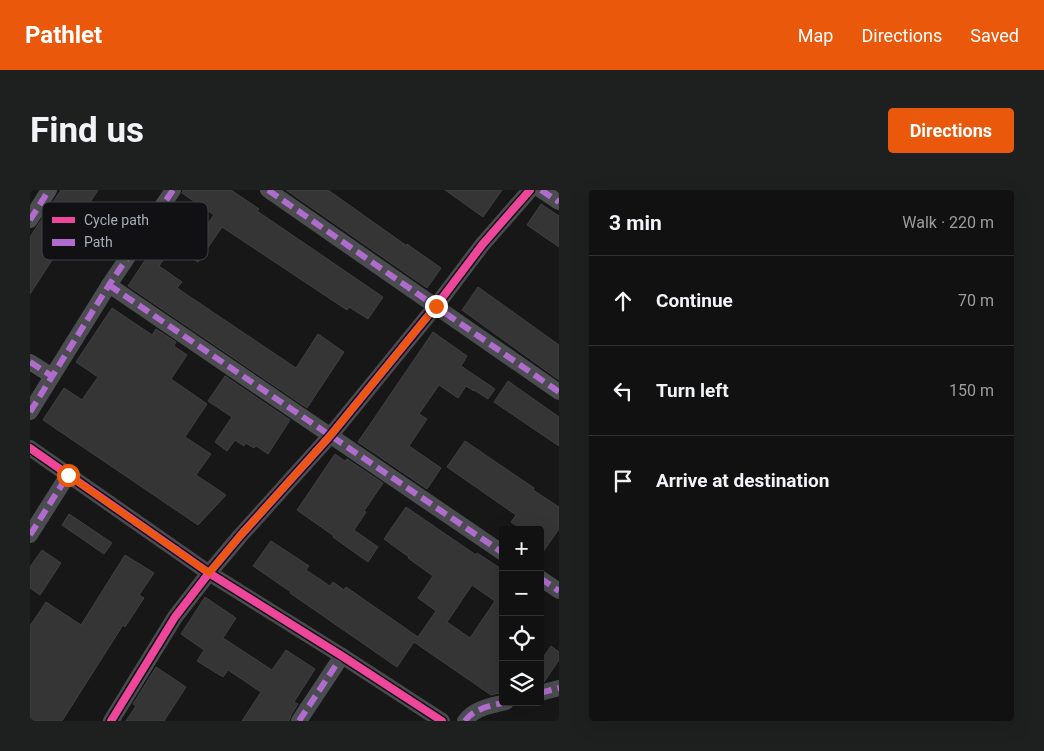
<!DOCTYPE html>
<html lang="en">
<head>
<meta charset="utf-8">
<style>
  :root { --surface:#111; --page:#1e1f1f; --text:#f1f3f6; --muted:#9c9d9f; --line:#303131; --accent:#ea580c }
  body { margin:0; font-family:Roboto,sans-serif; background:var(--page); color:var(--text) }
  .controls { position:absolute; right:15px; bottom:15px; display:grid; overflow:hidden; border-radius:5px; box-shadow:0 5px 20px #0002 }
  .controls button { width:45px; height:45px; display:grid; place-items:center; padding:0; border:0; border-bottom:1px solid var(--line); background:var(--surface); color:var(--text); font:25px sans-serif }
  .stop { position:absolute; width:15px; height:15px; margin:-11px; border:4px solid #ea580c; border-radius:50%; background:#fff }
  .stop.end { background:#ea580c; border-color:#fff; box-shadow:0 1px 5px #0008 }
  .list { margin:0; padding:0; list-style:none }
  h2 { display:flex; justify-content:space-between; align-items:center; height:65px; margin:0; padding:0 20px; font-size:21px }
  h2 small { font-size:16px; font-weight:400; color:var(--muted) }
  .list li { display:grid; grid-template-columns:32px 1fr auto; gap:15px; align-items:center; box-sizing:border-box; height:90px; padding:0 20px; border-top:1px solid var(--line) }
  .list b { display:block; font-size:19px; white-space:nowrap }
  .list em { font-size:16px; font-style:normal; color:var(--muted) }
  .icon { flex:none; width:28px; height:28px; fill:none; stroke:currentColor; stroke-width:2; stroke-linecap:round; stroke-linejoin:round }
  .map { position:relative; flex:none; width:529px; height:531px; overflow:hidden; border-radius:5px }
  header { display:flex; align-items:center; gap:30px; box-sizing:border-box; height:70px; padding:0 25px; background:var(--accent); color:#fff }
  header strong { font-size:24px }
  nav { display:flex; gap:28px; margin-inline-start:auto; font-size:18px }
  .intro { display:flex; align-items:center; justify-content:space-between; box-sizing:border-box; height:120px; padding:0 30px }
  h1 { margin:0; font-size:35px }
  .button { padding:12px 22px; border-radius:5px; background:var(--accent); color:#fff; font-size:18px; font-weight:700 }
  main { display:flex; gap:30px; padding:0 30px }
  aside { flex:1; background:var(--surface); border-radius:5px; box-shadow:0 5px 20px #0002 }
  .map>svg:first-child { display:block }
</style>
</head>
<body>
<header>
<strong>Pathlet</strong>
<nav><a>Map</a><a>Directions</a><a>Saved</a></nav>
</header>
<div class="intro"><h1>Find us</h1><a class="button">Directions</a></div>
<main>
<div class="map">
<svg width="529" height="531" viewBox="0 0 529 531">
  <rect width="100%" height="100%" fill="#171717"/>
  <!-- building -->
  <g fill="#353536" stroke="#3f4043" fill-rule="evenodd">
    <polygon points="31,0 68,0 57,17 94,41 76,69 39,44 0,104 0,47"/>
    <polygon points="153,0 201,0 229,19 227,21 353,107 338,129 319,117 317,120 192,37 168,72 143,56 129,76 152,92 147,98 266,178 288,144 314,162 277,218 98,96 143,28 170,45 184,25 152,3"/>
    <polygon points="256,0 298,0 377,56 377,54 411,78 397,98"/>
    <polygon points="415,0 472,0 453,27"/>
    <polygon points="511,14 529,26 529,57 497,35"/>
    <polygon points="448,97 529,155 529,190 432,120"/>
    <polygon points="82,118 122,145 126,139 146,152 144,156 157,165 141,189 177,214 155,247 181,264 166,285 196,305 168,335 13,230 34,198 52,210 68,187 46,172"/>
    <polygon points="403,142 437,166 431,176 465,199 458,209 444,200 444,201 436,196 428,208 409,195 389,224 397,229 379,256 411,278 397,299 328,252"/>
    <polygon points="195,186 260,230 238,264 226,256 224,258 216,253 214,256 205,250 197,261 185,252 202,227 178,211"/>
    <polygon points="478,191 529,227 529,256 464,212"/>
    <polygon points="435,251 504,298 503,300 529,317 529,339 510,366 510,340 493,340 481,332 486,325 417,277"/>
    <polygon points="305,264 315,271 317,269 353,293 334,321 336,322 324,340 348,357 338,372 303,347 304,346 267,320"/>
    <path d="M376,317L446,365L447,363L473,380V502L461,505L384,452L367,477L260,403L261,402L223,376L241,351L279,376L276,380L300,396L303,392L314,400L316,397L388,447L406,421L388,408L403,386L378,368L379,367L354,349ZM442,395L465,411L440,448L417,432Z"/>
    <polygon points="39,324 82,353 74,364 32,335"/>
    <polygon points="12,360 31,373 10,405 0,398 0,377"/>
    <polygon points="95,365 124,383 109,405 114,408 95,437 93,435 32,531 0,531 0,436 16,412 51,435"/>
    <polygon points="175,407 206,428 193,448 242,480 256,460 285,479 264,512 268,514 261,525 259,531 212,531 231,502 198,480 193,487 167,471 174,460 151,444"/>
    <polygon points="521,456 529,462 529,470 514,492 510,493 510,472"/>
    <polygon points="126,477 156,497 134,531 96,531 106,516 103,514"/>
  </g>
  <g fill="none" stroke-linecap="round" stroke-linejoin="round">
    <!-- minor -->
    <g stroke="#4b4c50" stroke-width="16">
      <polyline points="238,0 529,202"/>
      <polyline points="511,0 529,12"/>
      <polyline points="0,30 19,0"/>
      <polyline points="79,95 473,363"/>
      <polyline points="0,172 22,186"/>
      <polyline points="0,222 79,95 143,0"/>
      <polyline points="0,258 179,383 312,466 412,531"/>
      <polyline points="0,345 38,285"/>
      <polyline points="510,388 529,401"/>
      <polyline points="510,503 529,498"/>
      <polyline points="81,531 145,427 179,383 210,346 300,246 406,116 452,55 500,0"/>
      <polyline points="269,531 312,466"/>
      <path d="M435,531C444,518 461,516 476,512"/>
    </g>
    <!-- quiet -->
    <g stroke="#b06ccc" stroke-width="6" stroke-dasharray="12 6" stroke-linecap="butt">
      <polyline points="238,0 529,202"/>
      <polyline points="511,0 529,12"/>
      <polyline points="0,30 19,0"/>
      <polyline points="79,95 473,363"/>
      <polyline points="0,172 22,186"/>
      <polyline points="0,222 79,95 143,0"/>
      <polyline points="0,345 38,285"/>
      <polyline points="510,388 529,401"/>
      <polyline points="510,503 529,498"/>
      <polyline points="269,531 312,466"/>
      <path d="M435,531C444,518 461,516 476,512"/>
    </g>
    <defs>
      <g id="cycleway">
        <polyline points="0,258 179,383 312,466 412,531"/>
        <polyline points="81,531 145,427 179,383 210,346 300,246 406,116 452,55 500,0"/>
      </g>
    </defs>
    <!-- cycleway casing -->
    <use href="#cycleway" stroke="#111113" stroke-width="11"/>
    <!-- cycleway -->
    <use href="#cycleway" stroke="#ed469a" stroke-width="8"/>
  </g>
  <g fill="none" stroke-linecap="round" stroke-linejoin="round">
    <!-- route -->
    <polyline stroke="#ea580c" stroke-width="6" points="38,285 179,383 210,346 300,246 406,116"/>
  </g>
  <!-- legend -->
  <rect x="12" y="12" width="166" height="58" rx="8" fill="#111113" stroke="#3e4045" stroke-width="1"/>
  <rect x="22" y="27" width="23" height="6" fill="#ed469a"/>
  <rect x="22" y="49" width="23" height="7" fill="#b06ccc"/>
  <g font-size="14" fill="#a8adb8">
    <text x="54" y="35">Cycle path</text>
    <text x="54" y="57">Path</text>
  </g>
</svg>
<div class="controls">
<button>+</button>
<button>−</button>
<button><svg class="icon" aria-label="locate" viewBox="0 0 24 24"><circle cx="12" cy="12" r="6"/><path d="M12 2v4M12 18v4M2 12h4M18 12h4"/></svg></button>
<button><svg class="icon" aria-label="layers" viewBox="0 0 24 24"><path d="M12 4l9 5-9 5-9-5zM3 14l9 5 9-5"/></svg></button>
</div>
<div class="stop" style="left:38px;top:285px"></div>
<div class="stop end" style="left:406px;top:116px"></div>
</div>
<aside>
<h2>3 min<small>Walk · 220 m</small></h2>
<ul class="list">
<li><svg class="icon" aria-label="ahead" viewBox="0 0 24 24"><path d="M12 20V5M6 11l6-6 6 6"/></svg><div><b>Continue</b></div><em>70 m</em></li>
<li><svg class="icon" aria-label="left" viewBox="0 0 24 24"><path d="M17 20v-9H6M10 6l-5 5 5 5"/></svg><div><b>Turn left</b></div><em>150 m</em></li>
<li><svg class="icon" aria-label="arrive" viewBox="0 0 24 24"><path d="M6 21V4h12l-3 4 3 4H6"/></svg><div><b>Arrive at destination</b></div></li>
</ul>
</aside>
</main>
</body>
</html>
